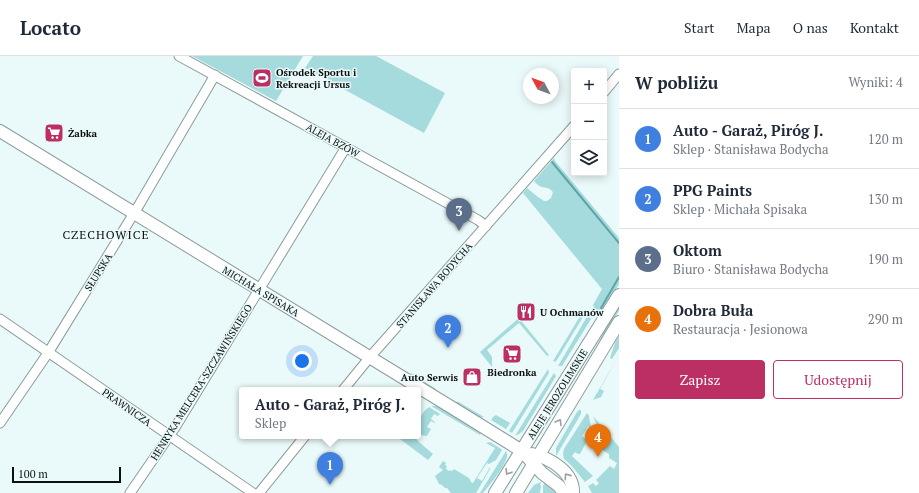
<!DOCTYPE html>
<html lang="pl">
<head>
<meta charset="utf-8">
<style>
  :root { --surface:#fff; --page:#f6f6f7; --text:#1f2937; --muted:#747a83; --line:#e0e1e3; --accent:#bb2f64 }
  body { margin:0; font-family:"PT Serif",serif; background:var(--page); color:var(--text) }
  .controls { position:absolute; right:12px; top:12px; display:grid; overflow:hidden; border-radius:4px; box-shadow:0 2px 10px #0003 }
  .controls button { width:36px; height:36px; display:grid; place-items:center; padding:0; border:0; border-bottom:1px solid var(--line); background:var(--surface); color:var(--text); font:20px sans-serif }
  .compass { position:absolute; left:523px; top:12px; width:36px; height:36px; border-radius:50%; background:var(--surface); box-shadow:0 2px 10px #0003; rotate:311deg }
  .scale { position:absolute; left:12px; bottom:10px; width:109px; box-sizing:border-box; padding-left:4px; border:2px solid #0b1010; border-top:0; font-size:11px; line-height:14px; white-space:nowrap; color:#0b1010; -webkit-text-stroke:3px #eaf9f9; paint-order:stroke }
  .you { position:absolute; left:302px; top:305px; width:14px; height:14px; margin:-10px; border:3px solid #fff; border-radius:50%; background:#1a73e8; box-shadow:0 0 0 6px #1a73e833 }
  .badge { display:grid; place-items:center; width:26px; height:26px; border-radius:50%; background:var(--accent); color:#fff; font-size:13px; font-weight:700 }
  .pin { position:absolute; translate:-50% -33px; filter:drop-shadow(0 1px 2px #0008) }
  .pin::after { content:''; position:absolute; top:21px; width:14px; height:12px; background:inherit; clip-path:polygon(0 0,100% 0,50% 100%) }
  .popup { position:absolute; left:239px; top:331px; width:182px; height:52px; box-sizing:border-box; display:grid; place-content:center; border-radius:4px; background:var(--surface); filter:drop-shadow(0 1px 3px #0005); font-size:13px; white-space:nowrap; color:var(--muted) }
  .popup b { font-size:15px; color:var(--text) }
  .popup::after { content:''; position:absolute; left:50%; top:100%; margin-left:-8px; border:8px solid transparent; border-top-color:var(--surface) }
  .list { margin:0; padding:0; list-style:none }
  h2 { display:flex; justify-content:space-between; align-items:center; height:52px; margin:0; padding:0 16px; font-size:17px }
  h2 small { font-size:13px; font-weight:400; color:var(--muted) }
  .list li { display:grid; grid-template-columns:26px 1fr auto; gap:12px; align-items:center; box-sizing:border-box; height:60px; padding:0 16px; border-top:1px solid var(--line) }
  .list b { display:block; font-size:15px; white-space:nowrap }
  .list p { margin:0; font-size:13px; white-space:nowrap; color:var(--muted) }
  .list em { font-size:13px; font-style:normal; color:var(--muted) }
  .actions { display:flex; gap:8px; padding:12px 16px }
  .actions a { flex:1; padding:9px 0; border:1px solid var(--accent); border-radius:4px; text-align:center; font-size:14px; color:var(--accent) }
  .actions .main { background:var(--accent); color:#fff }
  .icon { flex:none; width:22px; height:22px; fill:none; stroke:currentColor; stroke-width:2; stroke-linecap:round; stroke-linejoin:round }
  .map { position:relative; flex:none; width:619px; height:437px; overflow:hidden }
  header { display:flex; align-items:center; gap:24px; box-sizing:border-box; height:56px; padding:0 20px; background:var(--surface); border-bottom:1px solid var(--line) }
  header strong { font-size:19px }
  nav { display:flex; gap:22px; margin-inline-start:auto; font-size:14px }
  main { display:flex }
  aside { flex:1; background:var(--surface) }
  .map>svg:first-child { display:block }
</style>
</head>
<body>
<header>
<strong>Locato</strong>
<nav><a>Start</a><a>Mapa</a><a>O nas</a><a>Kontakt</a></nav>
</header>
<main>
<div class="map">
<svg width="619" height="437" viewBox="0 0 619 437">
  <rect width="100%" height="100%" fill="#eaf9f9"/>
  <!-- green -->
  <g fill="#a5dbdc">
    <polygon points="192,0 303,0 276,45"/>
    <polygon points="313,0 376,0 445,37 424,77 305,12"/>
    <path d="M554,102L555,105L619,182V228L603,255L598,257L596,255H593L591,254L594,251L593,249L602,233L523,137L527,132L538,141L544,145H547L551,142L553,136C549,131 546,132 542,131C538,130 536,127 534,125Z"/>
    <polygon points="619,247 619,255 599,287 599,286 609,264"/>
    <polygon points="582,257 583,261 557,304 555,306 553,305"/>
    <polygon points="588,259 590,261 591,263 562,310 558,310"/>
    <polygon points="519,262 549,299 547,300 519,267 487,294 492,301 492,311 480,296"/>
    <polygon points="619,279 619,292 612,303 610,302 615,287"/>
    <polygon points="619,299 600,333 604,335 601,341 593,344"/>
    <polygon points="548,313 549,317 512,377 509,375"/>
    <polygon points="411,317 436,333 435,335 410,319"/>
    <polygon points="554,317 556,320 523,375 519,378 515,380"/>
    <polygon points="457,345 484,361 479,362 457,348"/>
    <polygon points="431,350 440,350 481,375 480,379"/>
    <path d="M429,351L440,358L438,360L434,358L431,363L435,366V367L431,365L427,371L431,373L427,380L421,379C415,369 420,358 429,351Z"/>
    <polygon points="579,354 581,354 581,358 556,400 556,392 577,356"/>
    <polygon points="587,357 589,360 591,372 588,370 582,380 586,383 587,385 580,398 578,398 575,396 572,400 592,419 593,420 585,426 571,409 564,403 563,398 564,393"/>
    <polygon points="496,359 510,367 506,373 491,364 493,361"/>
    <polygon points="593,360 619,391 619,437 592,437 588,430 590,429 593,427 596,430 599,427 596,424 610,410 614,413 617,407 609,402 609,398 597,391 604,378 596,367"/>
    <polygon points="396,380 414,380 419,386 433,398 428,404"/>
    <polygon points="490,386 501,393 502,394 496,404 489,408 487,407 477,422 482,425 490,411 490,413 476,437 451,437 447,432 445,432 442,429 439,428 435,420 443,414 439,411 443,405 446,407 445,409 447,410 446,413 449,415 450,414 452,415 454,413 469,422 471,426 473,427 495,392 486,387"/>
    <path d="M506,395C507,397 507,398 507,401C505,410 489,430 483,437H480Z"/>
    <polygon points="541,426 540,428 541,430 540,437 528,437 534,429"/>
    <polygon points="545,426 553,431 556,437 543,437 543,430"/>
  </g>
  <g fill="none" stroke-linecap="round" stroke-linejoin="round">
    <!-- stream -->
    <g stroke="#5da6a8" stroke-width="2">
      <polyline points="552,106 619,187"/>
      <polyline points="601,252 619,221"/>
    </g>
    <defs>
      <g id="street">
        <polyline points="179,0 478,164 486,170"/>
        <polyline points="604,36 619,18"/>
        <polyline points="0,263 253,437"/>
        <polyline points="343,334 370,301 574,70"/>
        <polyline points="0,367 48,297 139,149 215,19"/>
        <polyline points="130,437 176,370 346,91"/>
        <polyline points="259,437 305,380"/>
      </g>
      <g id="secondary">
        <polyline points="0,75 451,351 522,395 542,417 559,430 564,437"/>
        <path d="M532,398C550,402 574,416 573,437"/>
        <polyline points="495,437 619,239"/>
        <polyline points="516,437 619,266"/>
      </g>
    </defs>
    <!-- street casing -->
    <use href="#street" stroke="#8d9b9b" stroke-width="11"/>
    <!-- secondary casing -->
    <use href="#secondary" stroke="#8d9b9b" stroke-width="14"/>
    <!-- street -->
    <use href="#street" stroke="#fff" stroke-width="9"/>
    <!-- secondary -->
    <use href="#secondary" stroke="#fff" stroke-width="12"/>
  </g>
  <!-- one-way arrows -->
  <defs><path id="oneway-chevron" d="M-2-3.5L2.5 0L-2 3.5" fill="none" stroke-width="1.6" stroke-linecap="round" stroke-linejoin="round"/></defs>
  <g stroke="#9d9f9f">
    <use href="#oneway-chevron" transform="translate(559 366) rotate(-59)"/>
    <use href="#oneway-chevron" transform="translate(508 416) rotate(122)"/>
    <use href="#oneway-chevron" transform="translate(567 420) rotate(-125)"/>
  </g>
  <!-- icons -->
  <defs>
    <symbol id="stadium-square" viewBox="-11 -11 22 22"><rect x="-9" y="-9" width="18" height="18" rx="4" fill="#bb2f64" stroke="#eaf9f9"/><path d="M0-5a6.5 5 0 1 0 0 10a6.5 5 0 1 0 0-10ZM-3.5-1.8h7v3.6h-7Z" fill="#fff"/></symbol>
    <symbol id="supermarket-square" viewBox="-11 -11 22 22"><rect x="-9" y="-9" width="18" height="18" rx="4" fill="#bb2f64" stroke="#eaf9f9"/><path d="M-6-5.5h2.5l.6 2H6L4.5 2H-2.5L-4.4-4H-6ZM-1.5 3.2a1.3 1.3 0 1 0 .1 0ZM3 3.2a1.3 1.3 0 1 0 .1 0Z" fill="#fff"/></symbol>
    <symbol id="restaurant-square" viewBox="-11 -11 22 22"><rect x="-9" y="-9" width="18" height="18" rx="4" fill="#bb2f64" stroke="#eaf9f9"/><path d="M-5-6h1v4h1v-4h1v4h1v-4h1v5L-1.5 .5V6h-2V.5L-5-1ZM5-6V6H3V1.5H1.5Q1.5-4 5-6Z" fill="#fff"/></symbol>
    <symbol id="shop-square" viewBox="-11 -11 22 22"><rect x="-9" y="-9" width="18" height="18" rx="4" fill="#bb2f64" stroke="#eaf9f9"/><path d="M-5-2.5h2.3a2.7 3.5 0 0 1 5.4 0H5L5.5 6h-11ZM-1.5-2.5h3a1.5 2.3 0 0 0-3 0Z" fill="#fff"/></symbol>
  </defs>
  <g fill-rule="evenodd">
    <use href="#stadium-square" x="251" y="11" width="22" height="22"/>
    <use href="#supermarket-square" x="43" y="66" width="22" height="22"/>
    <use href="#restaurant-square" x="515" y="245" width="22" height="22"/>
    <use href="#supermarket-square" x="501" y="287" width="22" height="22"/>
    <use href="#shop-square" x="461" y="310" width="22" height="22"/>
  </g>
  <g text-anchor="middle" stroke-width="3" stroke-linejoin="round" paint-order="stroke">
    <!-- poi labels -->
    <g font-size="10" font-weight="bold" fill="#0b1010" stroke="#eaf9f9" text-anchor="start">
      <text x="276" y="20">Ośrodek Sportu i<tspan x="276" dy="12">Rekreacji Ursus</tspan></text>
      <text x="68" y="81">Żabka</text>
      <text x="540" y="260">U Ochmanów</text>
      <text x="512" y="320" text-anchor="middle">Biedronka</text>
      <text x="458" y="325" text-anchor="end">Auto Serwis</text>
    </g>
    <!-- street labels -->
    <g font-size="10" fill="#0b1010" stroke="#eaf9f9">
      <text transform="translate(333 84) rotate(29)" y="4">ALEJA BZÓW</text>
      <text transform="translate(98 216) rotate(-58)" y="4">SŁUPSKA</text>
      <text transform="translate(434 229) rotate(-49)" y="4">STANISŁAWA BODYCHA</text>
      <text transform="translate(261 235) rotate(31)" y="4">MICHAŁA SPISAKA</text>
      <text transform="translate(201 326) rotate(-58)" y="4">HENRYKA MELCERA-SZCZAWIŃSKIEGO</text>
      <text transform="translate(557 338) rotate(-58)" y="4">ALEJE JEROZOLIMSKIE</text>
      <text transform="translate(127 351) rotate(35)" y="4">PRAWNICZA</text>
    </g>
    <!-- quarter labels -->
    <g font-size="12" letter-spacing="1" fill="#0b1010" stroke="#eaf9f9">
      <text x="106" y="183">CZECHOWICE</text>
    </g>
  </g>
</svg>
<div class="controls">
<button>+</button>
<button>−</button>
<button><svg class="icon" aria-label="layers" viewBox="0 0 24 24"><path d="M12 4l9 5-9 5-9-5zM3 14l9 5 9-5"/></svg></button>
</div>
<svg class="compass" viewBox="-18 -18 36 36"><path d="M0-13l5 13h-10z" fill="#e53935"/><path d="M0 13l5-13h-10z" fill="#747a83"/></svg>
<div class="scale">100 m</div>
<div class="you"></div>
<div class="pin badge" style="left:330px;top:429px;background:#3f7fe0">1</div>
<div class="popup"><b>Auto - Garaż, Piróg J.</b>Sklep</div>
<div class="pin badge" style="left:448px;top:292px;background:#3f7fe0">2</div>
<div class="pin badge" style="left:459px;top:175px;background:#5c6f8a">3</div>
<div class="pin badge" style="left:598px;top:401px;background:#e8710a">4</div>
</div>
<aside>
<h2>W pobliżu<small>Wyniki: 4</small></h2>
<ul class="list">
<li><span class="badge" style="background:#3f7fe0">1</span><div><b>Auto - Garaż, Piróg J.</b><p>Sklep · Stanisława Bodycha</p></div><em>120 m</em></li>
<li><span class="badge" style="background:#3f7fe0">2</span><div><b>PPG Paints</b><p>Sklep · Michała Spisaka</p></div><em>130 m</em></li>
<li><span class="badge" style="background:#5c6f8a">3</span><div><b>Oktom</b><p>Biuro · Stanisława Bodycha</p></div><em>190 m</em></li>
<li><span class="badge" style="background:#e8710a">4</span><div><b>Dobra Buła</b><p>Restauracja · Jesionowa</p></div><em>290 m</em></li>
</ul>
<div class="actions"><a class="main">Zapisz</a><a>Udostępnij</a></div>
</aside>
</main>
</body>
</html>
